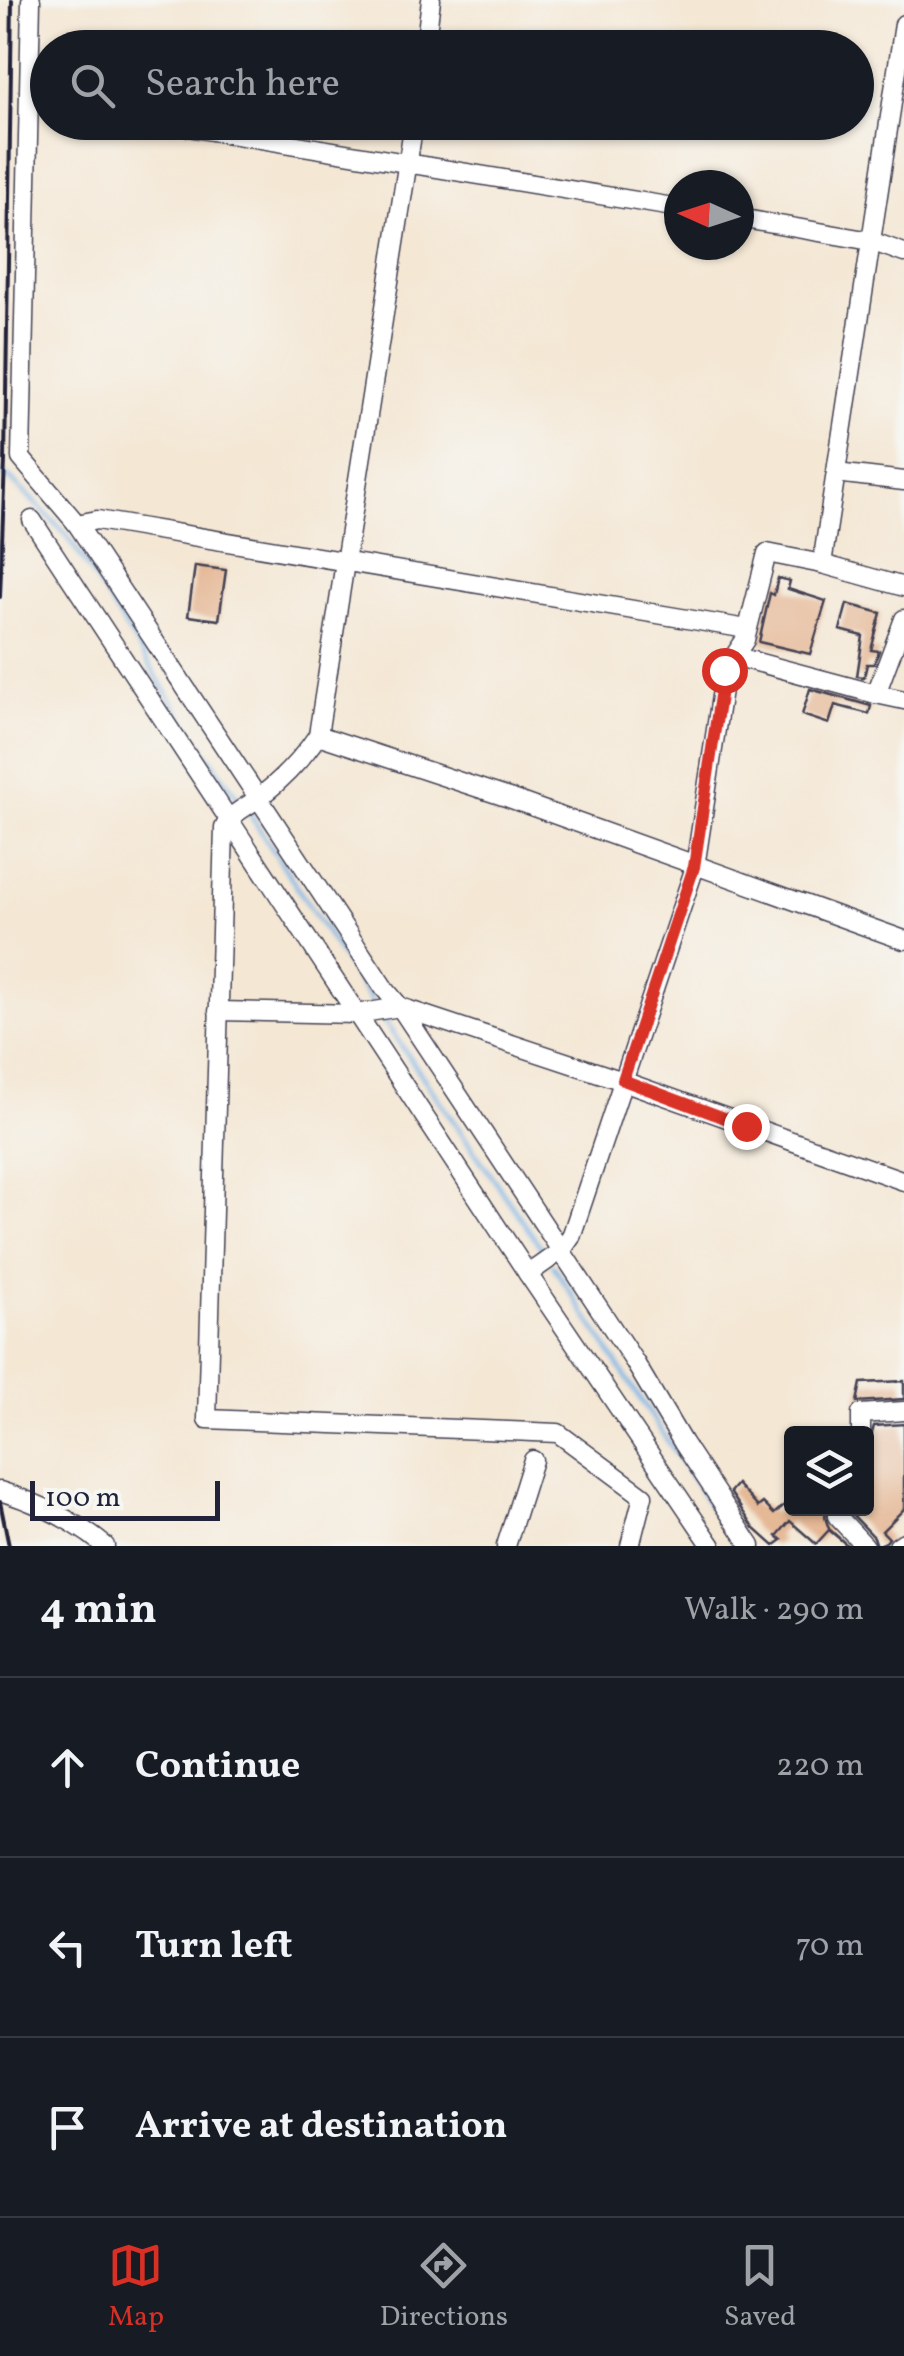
<!DOCTYPE html>
<html lang="en">
<head>
<meta charset="utf-8">
<style>
  :root { --surface:#171b24; --page:#20242c; --text:#f1f3f6; --muted:#9ea1a6; --line:#363941; --accent:#d93025 }
  body { margin:0; font-family:Vollkorn,serif; background:var(--page); color:var(--text) }
  .controls { position:absolute; right:30px; bottom:30px; display:grid; overflow:hidden; border-radius:10px; box-shadow:0 2px 8px #0004 }
  .controls button { width:90px; height:90px; display:grid; place-items:center; padding:0; border:0; border-bottom:2px solid var(--line); background:var(--surface); color:var(--text); font:50px sans-serif }
  .compass { position:absolute; left:664px; top:170px; width:90px; height:90px; border-radius:50%; background:var(--surface); box-shadow:0 2px 8px #0004; rotate:273deg }
  .scale { position:absolute; left:30px; bottom:25px; width:190px; box-sizing:border-box; padding-left:10px; border:5px solid #22223b; border-top:0; font-size:28px; line-height:35px; white-space:nowrap; color:#22223b; -webkit-text-stroke:8px #f6f6f2; paint-order:stroke }
  .stop { position:absolute; width:30px; height:30px; margin:-22px; border:8px solid #d93025; border-radius:50%; background:#fff }
  .stop.end { background:#d93025; border-color:#fff; box-shadow:0 2px 10px #0008 }
  .list { margin:0; padding:0; list-style:none }
  h2 { display:flex; justify-content:space-between; align-items:center; height:130px; margin:0; padding:0 40px; font-size:42px }
  h2 small { font-size:32px; font-weight:400; color:var(--muted) }
  .list li { display:grid; grid-template-columns:65px 1fr auto; gap:30px; align-items:center; box-sizing:border-box; height:180px; padding:0 40px; border-top:2px solid var(--line) }
  .list b { display:block; font-size:38px; white-space:nowrap }
  .list em { font-size:32px; font-style:normal; color:var(--muted) }
  .icon { flex:none; width:55px; height:55px; fill:none; stroke:currentColor; stroke-width:2; stroke-linecap:round; stroke-linejoin:round }
  .map { position:relative; flex:none; width:904px; height:1546px; overflow:hidden }
  .search { position:absolute; background:var(--surface); box-shadow:0 2px 8px #0004; left:30px; right:30px; top:30px; height:110px; display:flex; align-items:center; gap:25px; box-sizing:border-box; padding:0 35px; border-radius:55px; color:var(--muted); font-size:38px }
  .sheet { height:670px; background:var(--surface) }
  nav { display:flex; justify-content:space-around; align-items:center; box-sizing:border-box; height:140px; border-top:2px solid var(--line); background:var(--surface); font-size:28px; color:var(--muted) }
  nav a { display:grid; justify-items:center; gap:5px }
  nav .on { color:var(--accent) }
  .map>svg:first-child { display:block }
</style>
</head>
<body>
<div class="map">
<svg width="904" height="1546" viewBox="0 0 904 1546">
  <rect width="100%" height="100%" fill="#f6f6f2"/>
  <filter id="ink" filterUnits="userSpaceOnUse"><feTurbulence type="fractalNoise" baseFrequency=".01" numOctaves="2"/><feDisplacementMap in="SourceGraphic" scale="20" xChannelSelector="R" yChannelSelector="G"/><feConvolveMatrix kernelMatrix="1 2 1 2 8 2 1 2 1" color-interpolation-filters="sRGB"/></filter>
  <filter id="wash" filterUnits="userSpaceOnUse"><feTurbulence type="fractalNoise" baseFrequency=".0048" numOctaves="4" result="noise"/><feDisplacementMap in="SourceGraphic" scale="40" xChannelSelector="R" yChannelSelector="G"/><feGaussianBlur stdDeviation="2.25" result="paint"/><feColorMatrix in="noise" values="0 0 0 0 0 0 0 0 0 0 0 0 0 0 0 0 0 1.4 0 .05"/><feComposite in="paint" operator="in"/></filter>
  <g filter="url(#wash)">
    <rect width="100%" height="100%" fill="#f4e7d4"/>
    <g fill="none" stroke-linecap="round" stroke-linejoin="round">
      <!-- stream -->
      <g stroke="#74b4e8" stroke-width="4">
        <polyline points="0,473 10,478 67,535 193,734 240,801"/>
        <polyline points="249,813 374,1006"/>
        <polyline points="382,1018 545,1253"/>
        <polyline points="553,1265 736,1546"/>
      </g>
    </g>
    <g id="blocks">
      <!-- building -->
      <g fill="#e5b896">
        <polygon points="195,566 226,570 219,620 188,616"/>
        <polygon points="778,578 790,581 788,589 826,601 810,654 759,642 770,593 774,595"/>
        <polygon points="847,604 881,613 871,650 879,651 874,664 867,664 864,677 857,676 863,636 840,630"/>
        <polygon points="810,689 871,706 869,714 835,705 829,724 802,715"/>
        <polygon points="904,1381 904,1399 857,1402 861,1383"/>
        <polygon points="904,1424 904,1509 882,1531 889,1538 886,1542 877,1546 874,1537 851,1513 852,1508 866,1508 866,1457 874,1426"/>
        <polygon points="737,1484 758,1507 763,1503 774,1514 792,1498 792,1508 826,1508 825,1517 829,1529 847,1545 829,1530 816,1544 790,1521 777,1536 782,1540 774,1546 754,1528 730,1492"/>
      </g>
    </g>
  </g>
  <g filter="url(#ink)">
    <use href="#blocks" fill-opacity="0" stroke="#424052" stroke-width="2.5"/>
    <g fill="none" stroke-linecap="round" stroke-linejoin="round">
      <defs>
        <g id="minor">
          <polyline points="31,0 21,458 77,524 97,520 747,629"/>
          <polyline points="425,48 431,0"/>
          <polyline points="157,122 679,208"/>
          <path d="M414,122L318,735C302,759 284,778 261,796C248,807 231,812 224,828L207,1419L558,1433L643,1496L630,1546"/>
          <polyline points="739,218 871,241 904,253"/>
          <polyline points="836,473 904,481"/>
          <polyline points="32,520 528,1274 712,1546"/>
          <polyline points="77,524 384,988 400,1007 634,1361 683,1443 751,1546"/>
          <polyline points="822,564 904,24"/>
          <polyline points="904,619 876,694 904,700"/>
          <polyline points="734,656 876,694"/>
          <polyline points="318,735 509,798 904,940"/>
          <polyline points="218,1011 356,1014 400,1007 623,1081 904,1181"/>
          <polyline points="528,1274 562,1250 571,1237 695,867 725,670 745,640 767,553 822,564 904,587"/>
          <polyline points="861,1434 861,1414 904,1411"/>
          <path d="M0,1491C38,1503 74,1520 105,1546"/>
          <polyline points="840,1508 837,1516 865,1546"/>
          <polyline points="506,1546 533,1460"/>
          <polyline points="898,1546 904,1542"/>
        </g>
      </defs>
      <!-- minor casing -->
      <use href="#minor" stroke="#424052" stroke-width="21"/>
      <!-- minor -->
      <use href="#minor" stroke="#fff" stroke-width="18"/>
      <!-- rail -->
      <g stroke="#22223b" stroke-width="4">
        <polyline points="0,597 5,460 12,0"/>
        <polyline points="0,1502 9,1546"/>
      </g>
    </g>
  </g>
  <g fill="none" stroke-linecap="round" stroke-linejoin="round" filter="url(#ink)">
    <!-- route -->
    <polyline stroke="#d93025" stroke-width="12" points="724,670 694,867 623,1080 746,1126"/>
  </g>
</svg>
<div class="controls">
<button><svg class="icon" aria-label="layers" viewBox="0 0 24 24"><path d="M12 4l9 5-9 5-9-5zM3 14l9 5 9-5"/></svg></button>
</div>
<svg class="compass" viewBox="-18 -18 36 36"><path d="M0-13l5 13h-10z" fill="#e53935"/><path d="M0 13l5-13h-10z" fill="#9ea1a6"/></svg>
<div class="scale">100 m</div>
<div class="stop" style="left:724px;top:670px"></div>
<div class="stop end" style="left:746px;top:1126px"></div>
<div class="search"><svg class="icon" aria-label="search" viewBox="0 0 24 24"><circle cx="10" cy="10" r="6"/><path d="M15 15l6 6"/></svg>Search here</div>
</div>
<section class="sheet">
<h2>4 min<small>Walk · 290 m</small></h2>
<ul class="list">
<li><svg class="icon" aria-label="ahead" viewBox="0 0 24 24"><path d="M12 20V5M6 11l6-6 6 6"/></svg><div><b>Continue</b></div><em>220 m</em></li>
<li><svg class="icon" aria-label="left" viewBox="0 0 24 24"><path d="M17 20v-9H6M10 6l-5 5 5 5"/></svg><div><b>Turn left</b></div><em>70 m</em></li>
<li><svg class="icon" aria-label="arrive" viewBox="0 0 24 24"><path d="M6 21V4h12l-3 4 3 4H6"/></svg><div><b>Arrive at destination</b></div></li>
</ul>
</section>
<nav>
<a class="on"><svg class="icon" aria-label="map" viewBox="0 0 24 24"><path d="M3 6l6-2 6 2 6-2v14l-6 2-6-2-6 2zM9 4v14M15 6v14"/></svg>Map</a>
<a><svg class="icon" aria-label="directions" viewBox="0 0 24 24"><path d="M12 3l9 9-9 9-9-9zM9 14v-3h6M13 9l2 2-2 2"/></svg>Directions</a>
<a><svg class="icon" aria-label="saved" viewBox="0 0 24 24"><path d="M7 4h10v16l-5-4-5 4z"/></svg>Saved</a>
</nav>
</body>
</html>
